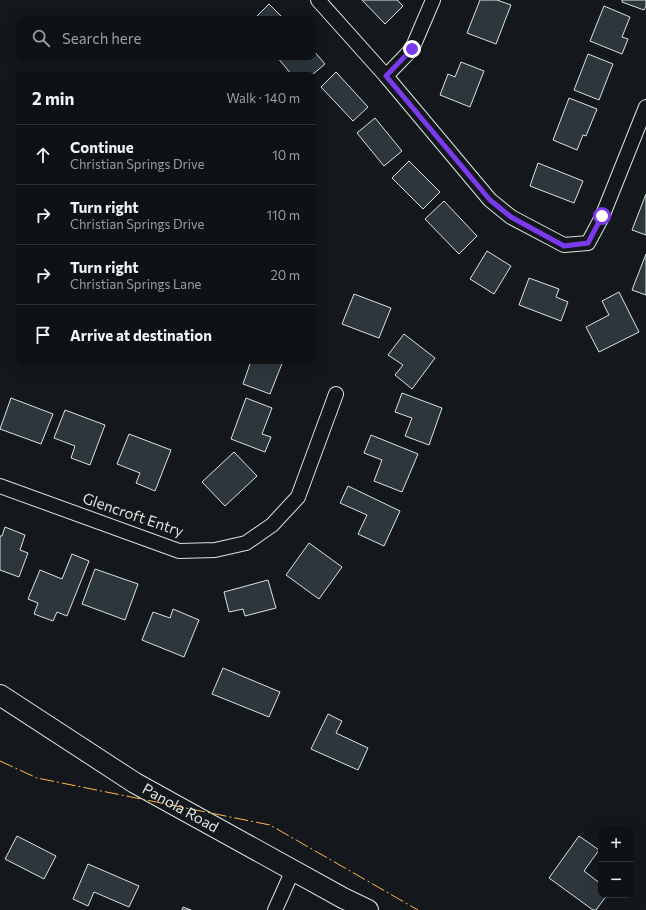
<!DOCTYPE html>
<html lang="en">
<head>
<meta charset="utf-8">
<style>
  :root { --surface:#0f1215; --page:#1d2022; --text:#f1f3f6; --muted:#9b9ea0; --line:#2f3234 }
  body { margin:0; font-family:Commissioner,sans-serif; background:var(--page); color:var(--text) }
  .controls { position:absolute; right:12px; bottom:12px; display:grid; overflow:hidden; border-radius:8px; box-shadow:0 4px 16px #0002 }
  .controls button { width:36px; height:36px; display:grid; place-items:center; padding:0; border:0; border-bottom:1px solid var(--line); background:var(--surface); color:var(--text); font:20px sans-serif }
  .stop { position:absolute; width:12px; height:12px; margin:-9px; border:3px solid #7c3aed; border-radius:50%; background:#fff }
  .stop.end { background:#7c3aed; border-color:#fff; box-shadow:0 1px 4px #0008 }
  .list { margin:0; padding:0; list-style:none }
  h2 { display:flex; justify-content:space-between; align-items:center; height:52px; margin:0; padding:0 16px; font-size:17px }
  h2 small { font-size:13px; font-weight:400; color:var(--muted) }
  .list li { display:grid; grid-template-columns:26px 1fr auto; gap:12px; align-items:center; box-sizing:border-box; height:60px; padding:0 16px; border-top:1px solid var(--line) }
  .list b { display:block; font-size:15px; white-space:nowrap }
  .list p { margin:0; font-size:13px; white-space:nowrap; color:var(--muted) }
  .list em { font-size:13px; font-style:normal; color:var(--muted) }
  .icon { flex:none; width:22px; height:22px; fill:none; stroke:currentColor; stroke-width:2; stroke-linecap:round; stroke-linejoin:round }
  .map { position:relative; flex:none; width:646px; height:910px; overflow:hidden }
  .search { position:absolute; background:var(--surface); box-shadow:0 4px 16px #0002; left:16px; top:16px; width:300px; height:44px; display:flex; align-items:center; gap:10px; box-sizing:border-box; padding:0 14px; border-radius:8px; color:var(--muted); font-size:15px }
  .panel { position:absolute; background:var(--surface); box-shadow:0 4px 16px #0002; left:16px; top:72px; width:300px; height:292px; border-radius:8px }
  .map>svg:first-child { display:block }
</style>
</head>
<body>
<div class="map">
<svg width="646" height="910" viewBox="0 0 646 910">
  <rect width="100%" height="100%" fill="#14181c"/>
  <!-- building -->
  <g fill="#2c363c" stroke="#d8e6dc">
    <polygon points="362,0 397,0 403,6 385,24"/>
    <polygon points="480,0 497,0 511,5 496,44 467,33"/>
    <polygon points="622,0 646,0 646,6 644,10 622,2"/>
    <polygon points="269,4 284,19 254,19"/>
    <polygon points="604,6 630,17 622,37 628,39 622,54 590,41"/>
    <polygon points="313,50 325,64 312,75 292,75 277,57 313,57"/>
    <polygon points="588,54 613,64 599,100 574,90"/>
    <polygon points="461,62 484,71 470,107 440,95 448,74 455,77"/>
    <polygon points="336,72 368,107 353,121 321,87"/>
    <polygon points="569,98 597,109 586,136 583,135 577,150 553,140"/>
    <polygon points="375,118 402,151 384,166 357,133"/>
    <polygon points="409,161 440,192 423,209 392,178"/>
    <polygon points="538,163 583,181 574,203 530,186"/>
    <polygon points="646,194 646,235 632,230"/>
    <polygon points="444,201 477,236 459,254 425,219"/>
    <polygon points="487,251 511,266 494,294 470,279"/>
    <polygon points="646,254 646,295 632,290"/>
    <polygon points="529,278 559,289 556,297 568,302 561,321 519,305"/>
    <polygon points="619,292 639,332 599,352 586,327 609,315 602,301"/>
    <polygon points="354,294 391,308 379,338 342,324"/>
    <polygon points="404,334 435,358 412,389 395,375 403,365 388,355"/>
    <polygon points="251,361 283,361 270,394 243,384"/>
    <polygon points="402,393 442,408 429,445 405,436 412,418 395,412"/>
    <polygon points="11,398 53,414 41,444 0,429"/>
    <polygon points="246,398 272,408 262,434 271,437 265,452 231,439"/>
    <polygon points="65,410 105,425 90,465 71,458 75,446 54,438"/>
    <polygon points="129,434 171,450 155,491 136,483 140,473 117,464"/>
    <polygon points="371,435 418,454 402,492 374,481 382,460 364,453"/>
    <polygon points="234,452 257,476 225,506 202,482"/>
    <polygon points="348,486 400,511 384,546 358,534 367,515 340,503"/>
    <polygon points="5,527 25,535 20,550 28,553 19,577 0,570 0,536 2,536"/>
    <polygon points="309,543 342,567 319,599 286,575"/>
    <polygon points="72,554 89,561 67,616 57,612 53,621 34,614 38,603 28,599 40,570 62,579"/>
    <polygon points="95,569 138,584 125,620 82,604"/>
    <polygon points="268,580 276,608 245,616 243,609 229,612 224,592"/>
    <polygon points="173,609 199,620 184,657 142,640 153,612 170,618"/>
    <polygon points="223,668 280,692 269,717 212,694"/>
    <polygon points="328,714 342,721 336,733 368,748 358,770 311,749"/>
    <polygon points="17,836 56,856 44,879 5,859"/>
    <polygon points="579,836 599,850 584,871 601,884 601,895 607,895 596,910 593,910 549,878"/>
    <polygon points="88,864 139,886 129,907 94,892 88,906 73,899"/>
    <polygon points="183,907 191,910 182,910"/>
  </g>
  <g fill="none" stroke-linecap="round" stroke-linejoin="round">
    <defs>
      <g id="street">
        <polyline points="318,0 386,76 490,200 511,217 564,245 588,243 602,217 646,107"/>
        <polyline points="386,76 412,49 433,0"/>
        <polyline points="0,486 179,551 215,550 246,543 272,525 298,497 336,394"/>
        <polyline points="275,910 293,870"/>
      </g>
      <g id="secondary">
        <path id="s1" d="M0,695L135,783L343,898L368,910"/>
      </g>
    </defs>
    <!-- street casing -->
    <use href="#street" stroke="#d8e6dc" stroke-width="16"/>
    <!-- secondary casing -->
    <use href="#secondary" stroke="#d8e6dc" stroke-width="22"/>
    <!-- street -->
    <use href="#street" stroke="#14181c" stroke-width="14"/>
    <!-- secondary -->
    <use href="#secondary" stroke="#14181c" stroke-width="20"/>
    <!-- power -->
    <polyline stroke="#ffb74d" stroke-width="1" stroke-dasharray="14 3 2 3" stroke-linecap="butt" points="0,761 37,778 270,825 418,910"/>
  </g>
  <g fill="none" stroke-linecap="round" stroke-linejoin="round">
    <!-- route -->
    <polyline stroke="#7c3aed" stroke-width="5" points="412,49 386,76 490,200 511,217 564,246 588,243 602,216"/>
  </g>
  <g text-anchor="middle" stroke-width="3" stroke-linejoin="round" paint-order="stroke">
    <!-- street labels -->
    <g font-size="15" fill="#d8e6dc" stroke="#14181c">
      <text transform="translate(133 515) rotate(19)" y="5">Glencroft Entry</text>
      <text dy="5" stroke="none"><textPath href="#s1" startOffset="213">Panola Road</textPath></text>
    </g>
  </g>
</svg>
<div class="controls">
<button>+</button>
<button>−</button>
</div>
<div class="stop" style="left:602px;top:216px"></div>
<div class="stop end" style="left:412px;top:49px"></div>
<div class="search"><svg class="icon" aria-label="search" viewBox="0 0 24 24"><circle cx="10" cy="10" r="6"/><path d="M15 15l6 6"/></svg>Search here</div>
<section class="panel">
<h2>2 min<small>Walk · 140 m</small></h2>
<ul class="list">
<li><svg class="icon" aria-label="ahead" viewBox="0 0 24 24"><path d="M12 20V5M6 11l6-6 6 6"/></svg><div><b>Continue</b><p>Christian Springs Drive</p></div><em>10 m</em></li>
<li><svg class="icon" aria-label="right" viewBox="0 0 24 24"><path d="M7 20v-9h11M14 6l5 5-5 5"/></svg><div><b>Turn right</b><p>Christian Springs Drive</p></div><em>110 m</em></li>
<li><svg class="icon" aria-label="right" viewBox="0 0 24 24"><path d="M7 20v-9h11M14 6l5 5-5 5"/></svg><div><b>Turn right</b><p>Christian Springs Lane</p></div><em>20 m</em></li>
<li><svg class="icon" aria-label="arrive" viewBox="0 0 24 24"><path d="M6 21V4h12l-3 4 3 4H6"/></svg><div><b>Arrive at destination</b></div></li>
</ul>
</section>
</div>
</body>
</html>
